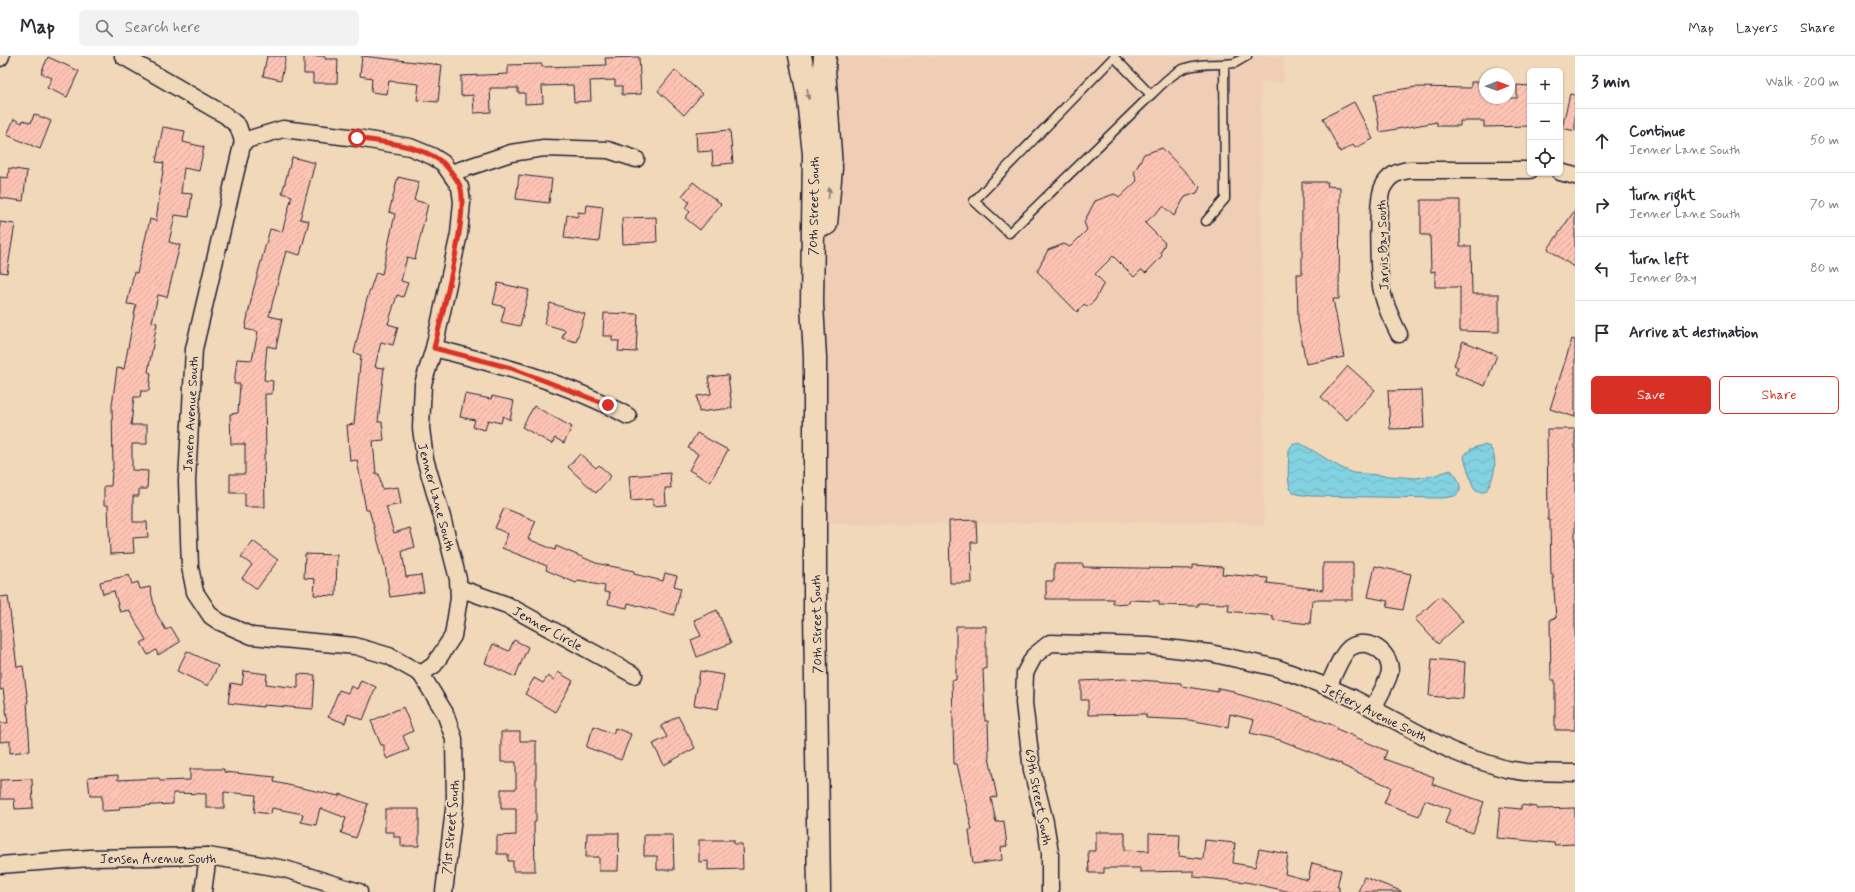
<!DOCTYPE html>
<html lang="en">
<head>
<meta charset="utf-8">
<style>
  :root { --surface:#fff; --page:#f2f2f3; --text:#2b2b33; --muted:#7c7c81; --line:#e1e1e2; --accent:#d93025 }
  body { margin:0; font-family:Mynerve,sans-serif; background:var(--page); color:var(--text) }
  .controls { position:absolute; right:12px; top:12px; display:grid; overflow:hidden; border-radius:6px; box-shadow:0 1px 3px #0004 }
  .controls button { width:36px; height:36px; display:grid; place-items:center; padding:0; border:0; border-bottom:1px solid var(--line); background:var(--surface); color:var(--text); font:20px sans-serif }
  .compass { position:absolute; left:1479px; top:12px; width:36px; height:36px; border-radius:50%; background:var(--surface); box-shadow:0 1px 3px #0004; rotate:89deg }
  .stop { position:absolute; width:12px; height:12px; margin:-9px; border:3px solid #d93025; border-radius:50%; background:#fff }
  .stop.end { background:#d93025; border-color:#fff; box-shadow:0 1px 4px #0008 }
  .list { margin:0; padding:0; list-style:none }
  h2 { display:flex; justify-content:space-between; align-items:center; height:52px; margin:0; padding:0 16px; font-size:17px }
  h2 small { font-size:13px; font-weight:400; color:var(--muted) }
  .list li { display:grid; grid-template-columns:26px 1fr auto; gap:12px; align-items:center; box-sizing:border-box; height:64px; padding:0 16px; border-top:1px solid var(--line) }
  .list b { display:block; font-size:15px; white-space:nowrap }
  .list p { margin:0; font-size:13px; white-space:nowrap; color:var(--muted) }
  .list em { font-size:13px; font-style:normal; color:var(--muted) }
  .actions { display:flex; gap:8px; padding:12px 16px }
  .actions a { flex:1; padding:9px 0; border:1px solid var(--accent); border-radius:6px; text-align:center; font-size:14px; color:var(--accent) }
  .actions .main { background:var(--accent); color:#fff }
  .icon { flex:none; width:22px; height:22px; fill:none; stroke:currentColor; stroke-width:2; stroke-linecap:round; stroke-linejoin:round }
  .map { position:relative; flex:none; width:1575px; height:836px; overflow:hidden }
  header { display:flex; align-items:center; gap:24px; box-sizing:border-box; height:56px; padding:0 20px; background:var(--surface); border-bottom:1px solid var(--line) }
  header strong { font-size:19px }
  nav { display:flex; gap:22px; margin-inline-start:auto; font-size:14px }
  .search { width:280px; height:36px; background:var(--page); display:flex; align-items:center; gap:10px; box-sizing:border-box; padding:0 14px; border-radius:6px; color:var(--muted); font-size:15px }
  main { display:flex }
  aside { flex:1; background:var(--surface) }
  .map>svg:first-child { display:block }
</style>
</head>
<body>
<header>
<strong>Map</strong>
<div class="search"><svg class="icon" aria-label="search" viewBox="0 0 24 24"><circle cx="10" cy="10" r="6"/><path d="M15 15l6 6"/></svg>Search here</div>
<nav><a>Map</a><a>Layers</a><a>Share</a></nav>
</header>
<main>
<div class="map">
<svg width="1575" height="836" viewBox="0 0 1575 836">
  <defs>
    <pattern id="water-waves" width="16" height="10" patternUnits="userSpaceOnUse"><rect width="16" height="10" fill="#83d2e1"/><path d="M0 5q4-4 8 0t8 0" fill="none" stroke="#71b4c2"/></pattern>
    <pattern id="building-hatch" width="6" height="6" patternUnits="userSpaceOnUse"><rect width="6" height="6" fill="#fec4b4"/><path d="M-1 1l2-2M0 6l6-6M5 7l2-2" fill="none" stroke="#d9a89c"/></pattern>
  </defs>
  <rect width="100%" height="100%" fill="#f0d8b8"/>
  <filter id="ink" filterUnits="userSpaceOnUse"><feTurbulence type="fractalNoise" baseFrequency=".025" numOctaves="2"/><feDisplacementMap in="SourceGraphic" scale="8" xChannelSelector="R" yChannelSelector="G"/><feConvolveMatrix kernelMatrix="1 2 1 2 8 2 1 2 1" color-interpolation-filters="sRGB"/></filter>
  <g filter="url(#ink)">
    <!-- built -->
    <polygon fill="#f0ceb5" points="825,0 1284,0 1284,26 1261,27 1264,470 1233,466 815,468 820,238 826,165"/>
    <!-- water -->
    <g fill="url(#water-waves)" stroke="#5c8c9f">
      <path d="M1299,387C1318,396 1334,410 1353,417L1415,422L1432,420L1451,414C1456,420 1461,426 1460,435L1455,440L1443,442L1310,440C1305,439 1296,439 1292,435C1286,429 1289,403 1289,394L1292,389Z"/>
      <path d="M1484,389L1490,391C1499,405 1494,422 1486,435C1481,437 1476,437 1473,431L1464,401C1467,393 1476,391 1484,389Z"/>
    </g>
    <!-- building -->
    <g fill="url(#building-hatch)" stroke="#22223b">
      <polygon points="267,0 286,0 281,24 263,20"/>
      <polygon points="304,0 325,0 325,3 338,3 337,27 313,27 313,18 304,18"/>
      <polygon points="362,0 442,9 438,46 417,44 419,28 389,25 387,38 371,36 372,22 360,20"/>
      <polygon points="48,1 79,15 67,41 47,32 52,22 41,17"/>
      <polygon points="639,1 641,38 622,39 622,30 615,30 615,24 590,25 591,45 574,46 573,29 542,30 543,47 525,48 525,37 518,37 518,32 490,32 491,56 474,57 473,39 461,40 461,20 508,18 508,9 542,8 542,11 606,9 605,2"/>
      <polygon points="675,14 702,38 684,59 658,35"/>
      <polygon points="1471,26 1485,26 1485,42 1517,42 1517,29 1530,30 1530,70 1484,71 1484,65 1460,65 1460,70 1437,70 1437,66 1380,76 1374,38 1415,31 1471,32"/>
      <polygon points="1570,38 1575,39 1575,75 1562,72"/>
      <polygon points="1354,46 1373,83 1355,92 1353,89 1340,96 1323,62"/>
      <polygon points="34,58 51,65 40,93 7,79 14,63 22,67 23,64 31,67"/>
      <polygon points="163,71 185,75 183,86 204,91 199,115 184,112 181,137 192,138 189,161 175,159 169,186 180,189 167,241 158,239 152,266 157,267 148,316 151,317 149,335 141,335 140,341 134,341 131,369 147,369 147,388 132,388 132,414 148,415 147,433 139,433 139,440 133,440 133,466 147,466 148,481 133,482 134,497 110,498 108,449 104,449 104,430 111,430 112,414 113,414 112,349 117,312 124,313 136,249 127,248 134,216 137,217 150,163 156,165 164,107 156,106"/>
      <polygon points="730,74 733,107 713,109 712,95 697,96 696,77"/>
      <polygon points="1162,92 1200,131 1197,137 1185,141 1174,160 1163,150 1145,167 1165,187 1161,196 1162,200 1146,217 1141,214 1134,221 1113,200 1095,218 1104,227 1095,244 1088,251 1084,248 1077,256 1037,215 1048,194 1064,188 1070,191 1087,174 1084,166 1095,145 1114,138 1120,141 1137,125 1134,117 1144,98"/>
      <polygon points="292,101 315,107 300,163 309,165 300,199 286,195 269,260 282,263 276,292 267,290 264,324 273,325 272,338 265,338 266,398 264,398 265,451 245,451 245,437 230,437 230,418 245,418 245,388 231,388 230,358 238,357 240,328 234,328 237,303 252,304 258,276 245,273 253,235 270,173 282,176 292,140 282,137"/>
      <polygon points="9,112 27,115 23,145 0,142 0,121 8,122"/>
      <polygon points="519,119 552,123 549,147 516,143"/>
      <polygon points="398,121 419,126 414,144 428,148 415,203 407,201 401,225 408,227 403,241 397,239 388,268 398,271 393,289 381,286 375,311 384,312 378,366 382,366 384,384 373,385 376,418 379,418 382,433 398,431 401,448 386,451 394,477 410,472 415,491 402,495 406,521 421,519 424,536 390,541 385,510 369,454 366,454 357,404 350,405 347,369 354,368 361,299 354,297 366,246 376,216 382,218 395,158 389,156"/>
      <polygon points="693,126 721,148 700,174 685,162 690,156 685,152 689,146 682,140"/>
      <polygon points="1302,126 1328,126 1327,130 1340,131 1339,243 1333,243 1344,301 1306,308 1298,263 1297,218 1302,218"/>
      <polygon points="1421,144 1460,144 1460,190 1471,190 1472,238 1499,238 1499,276 1460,275 1460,231 1435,231 1435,215 1431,216 1430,179 1421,179"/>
      <polygon points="587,149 603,151 599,186 564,182 567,159 578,161 578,156 586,157"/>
      <polygon points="1575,154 1575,212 1548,193"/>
      <polygon points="656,161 657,186 623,188 622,162"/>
      <polygon points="0,166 15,168 7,217 0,216"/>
      <polygon points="498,227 529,234 520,270 501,266 505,251 493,248"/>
      <polygon points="550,247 585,258 576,286 562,282 565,274 544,268"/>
      <polygon points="604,257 638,258 636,296 618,295 619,285 612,285 612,280 603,280"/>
      <polygon points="1572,283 1575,284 1575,361 1550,353"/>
      <polygon points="1463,285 1497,299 1485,330 1455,318 1458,311 1454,309"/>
      <polygon points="1348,310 1375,334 1347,364 1321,341"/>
      <polygon points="728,319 732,352 699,356 697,340 711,338 708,321"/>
      <polygon points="1422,334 1424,372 1390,373 1388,335"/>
      <polygon points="465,338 491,343 492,340 514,345 510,364 503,360 501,367 488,364 485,374 473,371 475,364 460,361"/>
      <polygon points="534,350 572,371 564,387 555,382 552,388 522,371"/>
      <polygon points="1547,373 1575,373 1575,674 1555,674 1555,624 1551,624 1550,563 1556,562 1553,519 1551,519 1550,464 1548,464"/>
      <polygon points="697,377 728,394 710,426 689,414 698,398 688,392"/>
      <polygon points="580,398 596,412 599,409 611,420 596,437 568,411"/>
      <polygon points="670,417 671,432 665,432 666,449 653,450 653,443 631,445 629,420"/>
      <polygon points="504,452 536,465 528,483 555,494 556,490 596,507 634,515 634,518 663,525 665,517 677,520 674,530 681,532 674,559 628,547 627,552 608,548 610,537 604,536 605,530 578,525 576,527 546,514 547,510 502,492 508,478 495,472"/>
      <polygon points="976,464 977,486 971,486 972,527 950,527 949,465"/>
      <polygon points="253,485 278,504 257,533 242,522 252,509 241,501"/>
      <polygon points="305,498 337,499 336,540 314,539 315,523 304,522"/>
      <polygon points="1323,507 1353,507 1353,544 1312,544 1310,568 1273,564 1273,560 1228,555 1229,548 1198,547 1198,550 1159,549 1159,545 1129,544 1129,547 1113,548 1113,543 1046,543 1046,525 1054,525 1054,508 1083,508 1083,511 1193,513 1193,509 1223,511 1222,518 1268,522 1267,527 1323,534"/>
      <polygon points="1375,510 1411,518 1403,554 1387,551 1388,545 1368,541"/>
      <polygon points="129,519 132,528 138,526 140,533 150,531 156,557 166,574 171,571 180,586 158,599 156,594 148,599 141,587 146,584 129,554 120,556 114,535 103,538 100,526"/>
      <polygon points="8,540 17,611 23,610 28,646 27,646 30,695 10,697 10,685 0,686 0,667 8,667 3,633 0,634 0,541"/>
      <polygon points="1440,540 1463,565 1438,588 1415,563"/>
      <polygon points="717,554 731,587 697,601 691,584 701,580 694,564"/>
      <polygon points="956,570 986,570 986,613 983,613 985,665 988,665 989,701 997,741 991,742 996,766 1004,765 1007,790 1001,791 1002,804 973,808 969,774 972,774 957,708 954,708 952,624 956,624"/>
      <polygon points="514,584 528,591 515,621 485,607 493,588 509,595"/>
      <polygon points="187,595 218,610 208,630 177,615"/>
      <polygon points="1432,603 1465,606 1463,643 1429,640"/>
      <polygon points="244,615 267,618 266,628 298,632 298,618 315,619 313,653 263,649 263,651 228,647 231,627 242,629"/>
      <polygon points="700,615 724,619 718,653 694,649"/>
      <polygon points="558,616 573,625 555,656 525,638 534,622 543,627 548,620 554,624"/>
      <polygon points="1125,623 1181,627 1181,630 1218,636 1218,632 1234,635 1234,637 1290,653 1338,671 1337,673 1387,695 1384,703 1434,721 1432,728 1484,746 1473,777 1445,767 1450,753 1425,744 1419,760 1384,747 1391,731 1341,709 1342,708 1280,684 1250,677 1254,664 1230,658 1228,671 1189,664 1146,662 1146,658 1088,659 1088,644 1081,644 1081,625"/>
      <polygon points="361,624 376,631 363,664 348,658 345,667 328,661 339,634 348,637 351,630 357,633"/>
      <polygon points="403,651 413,675 403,680 409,694 387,703 384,696 384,689 381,689 371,665"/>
      <polygon points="678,660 695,692 664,709 653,688 667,681 661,670"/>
      <polygon points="594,670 613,678 615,672 631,678 621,704 586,691"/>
      <polygon points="501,676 520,676 520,685 536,685 536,766 534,766 535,815 513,815 513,805 508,805 508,798 497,798 497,780 516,779 516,753 501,753 501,733 516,733 516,706 501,706"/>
      <polygon points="190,713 224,713 224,716 275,721 274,726 339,740 340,738 368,748 356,782 341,777 346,762 320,752 316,769 301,766 303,758 272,752 271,758 254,756 256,739 224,736 224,752 206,752 206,738 173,737 173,748 119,751 120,754 102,755 102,740 90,740 88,721 118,719 118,724 159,722 160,725 190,724"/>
      <polygon points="32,723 33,752 15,753 14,743 0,743 0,724"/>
      <polygon points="1521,749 1537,751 1537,753 1575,752 1575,788 1554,789 1554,787 1497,782 1500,751 1521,753"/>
      <polygon points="385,753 419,753 419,790 401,790 401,781 394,781 394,776 385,776"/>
      <polygon points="1096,776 1125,776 1125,794 1149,795 1149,777 1180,778 1179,800 1203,803 1205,784 1235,787 1233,807 1255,811 1259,793 1288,798 1285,818 1308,824 1312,807 1341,814 1337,831 1339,831 1339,836 1291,836 1246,826 1194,821 1194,815 1140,816 1140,812 1104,812 1104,817 1089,817 1088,795 1096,795"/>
      <polygon points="587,777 619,777 618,815 599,815 599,801 586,801"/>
      <polygon points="644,779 673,779 674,814 657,814 657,800 644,800"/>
      <polygon points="699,784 734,784 734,788 742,788 743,813 708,814 708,805 699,806"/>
      <polygon points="1364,821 1401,835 1401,836 1358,836"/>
    </g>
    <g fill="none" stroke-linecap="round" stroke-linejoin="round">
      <defs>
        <g id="service">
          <path d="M1151,39L1114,1L974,145L1009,177L1151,39C1179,11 1184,8 1224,8"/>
          <polyline points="1206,165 1225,143 1224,8 1235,7 1247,0"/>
        </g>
        <g id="minor">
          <polyline points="123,0 225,59 238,70 243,85 194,293 187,425 190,511 195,536 211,560 220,566 252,580 355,590 389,600 421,618"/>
          <polyline points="0,2 1,0"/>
          <polyline points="243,85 283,73 357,82 410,91 432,100 443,107 460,131 462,146 459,178 434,292 423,328 421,372 425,403 442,461 458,523 459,542 453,580 434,609 421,618"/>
          <polyline points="1560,116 1575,120"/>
          <polyline points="451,117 511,97 544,92 608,94 636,103"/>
          <path d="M1399,278C1392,264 1385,250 1382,235C1378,219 1376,144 1383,131C1388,120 1398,115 1410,114H1530"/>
          <path d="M434,292C500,309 568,327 628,360"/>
          <polyline points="459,532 507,549 634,619"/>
          <polyline points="421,618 445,657 454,683 455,745 444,836"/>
          <path d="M1328,631C1333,621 1342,596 1351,591C1369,581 1390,596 1390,615C1389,624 1377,644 1373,652"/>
          <polyline points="0,809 90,802 208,800 285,813 359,836"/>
          <polyline points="203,836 208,800"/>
          <polyline points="1050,836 1050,797 1045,766 1032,714 1024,647 1025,617 1034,600 1050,587 1149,590 1210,597 1277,612 1328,631 1353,642 1450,694 1470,702 1506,713 1525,716 1575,717"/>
        </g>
        <g id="secondary">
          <polyline points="800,0 807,34 814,98 812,248 815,301 815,553 819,836"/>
          <polyline points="825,0 824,13 831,112 826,168"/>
        </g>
      </defs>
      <!-- service casing -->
      <use href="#service" stroke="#22223b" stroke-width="11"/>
      <!-- minor casing -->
      <use href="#minor" stroke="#22223b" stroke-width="19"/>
      <!-- secondary casing -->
      <use href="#secondary" stroke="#22223b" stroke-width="25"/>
      <!-- service -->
      <use href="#service" stroke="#f0d8b8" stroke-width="8"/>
      <!-- minor -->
      <use href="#minor" stroke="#f0d8b8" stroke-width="16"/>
      <!-- secondary -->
      <use href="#secondary" stroke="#f0d8b8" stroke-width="22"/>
    </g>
    <!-- one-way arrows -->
    <defs><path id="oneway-solid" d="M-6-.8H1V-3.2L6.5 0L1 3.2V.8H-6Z"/></defs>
    <g fill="#897d7a">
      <use href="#oneway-solid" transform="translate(808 38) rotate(82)"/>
      <use href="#oneway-solid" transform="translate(829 137) rotate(-85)"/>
    </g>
  </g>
  <g fill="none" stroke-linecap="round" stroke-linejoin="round" filter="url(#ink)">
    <!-- route -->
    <path stroke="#d93025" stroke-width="5" d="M357,82C385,87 418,88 442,106C448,111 457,123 460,130C470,154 441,263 434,292L511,312L608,349"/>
  </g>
  <g text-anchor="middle" stroke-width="4" stroke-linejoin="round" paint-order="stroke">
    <!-- street labels -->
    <g font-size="13" fill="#22223b" stroke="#f0d8b8">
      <text transform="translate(813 150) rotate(-89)" y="5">70th Street South</text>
      <text transform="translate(1382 189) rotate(-92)" y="5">Jarvis Bay South</text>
      <text transform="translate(190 358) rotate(-87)" y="5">Janero Avenue South</text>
      <text transform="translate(437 441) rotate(75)" y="5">Jenner Lane South</text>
      <text transform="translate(816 568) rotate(-91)" y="5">70th Street South</text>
      <text transform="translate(548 572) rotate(29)" y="5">Jenner Circle</text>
      <text transform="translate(1375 656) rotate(26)" y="5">Jeffery Avenue South</text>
      <text transform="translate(1039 741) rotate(79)" y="5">69th Street South</text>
      <text transform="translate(450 771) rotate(-85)" y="5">71st Street South</text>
      <text x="158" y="807">Jensen Avenue South</text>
    </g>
  </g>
</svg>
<div class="controls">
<button>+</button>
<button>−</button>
<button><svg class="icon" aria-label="locate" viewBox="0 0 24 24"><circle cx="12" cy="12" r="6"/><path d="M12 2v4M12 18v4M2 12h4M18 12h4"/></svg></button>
</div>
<svg class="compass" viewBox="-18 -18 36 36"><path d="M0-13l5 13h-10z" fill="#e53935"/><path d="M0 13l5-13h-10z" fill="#7c7c81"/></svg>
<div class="stop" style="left:357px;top:82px"></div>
<div class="stop end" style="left:608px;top:349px"></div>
</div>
<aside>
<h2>3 min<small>Walk · 200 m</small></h2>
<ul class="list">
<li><svg class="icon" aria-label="ahead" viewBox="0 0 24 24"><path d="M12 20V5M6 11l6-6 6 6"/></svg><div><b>Continue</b><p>Jenner Lane South</p></div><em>50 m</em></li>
<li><svg class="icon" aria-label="right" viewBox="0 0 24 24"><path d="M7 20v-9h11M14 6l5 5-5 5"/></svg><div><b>Turn right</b><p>Jenner Lane South</p></div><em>70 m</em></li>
<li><svg class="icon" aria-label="left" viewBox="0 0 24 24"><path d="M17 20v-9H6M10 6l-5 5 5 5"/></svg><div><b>Turn left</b><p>Jenner Bay</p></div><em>80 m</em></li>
<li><svg class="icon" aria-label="arrive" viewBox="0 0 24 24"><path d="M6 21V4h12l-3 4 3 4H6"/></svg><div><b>Arrive at destination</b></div></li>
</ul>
<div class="actions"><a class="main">Save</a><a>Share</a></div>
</aside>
</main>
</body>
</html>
